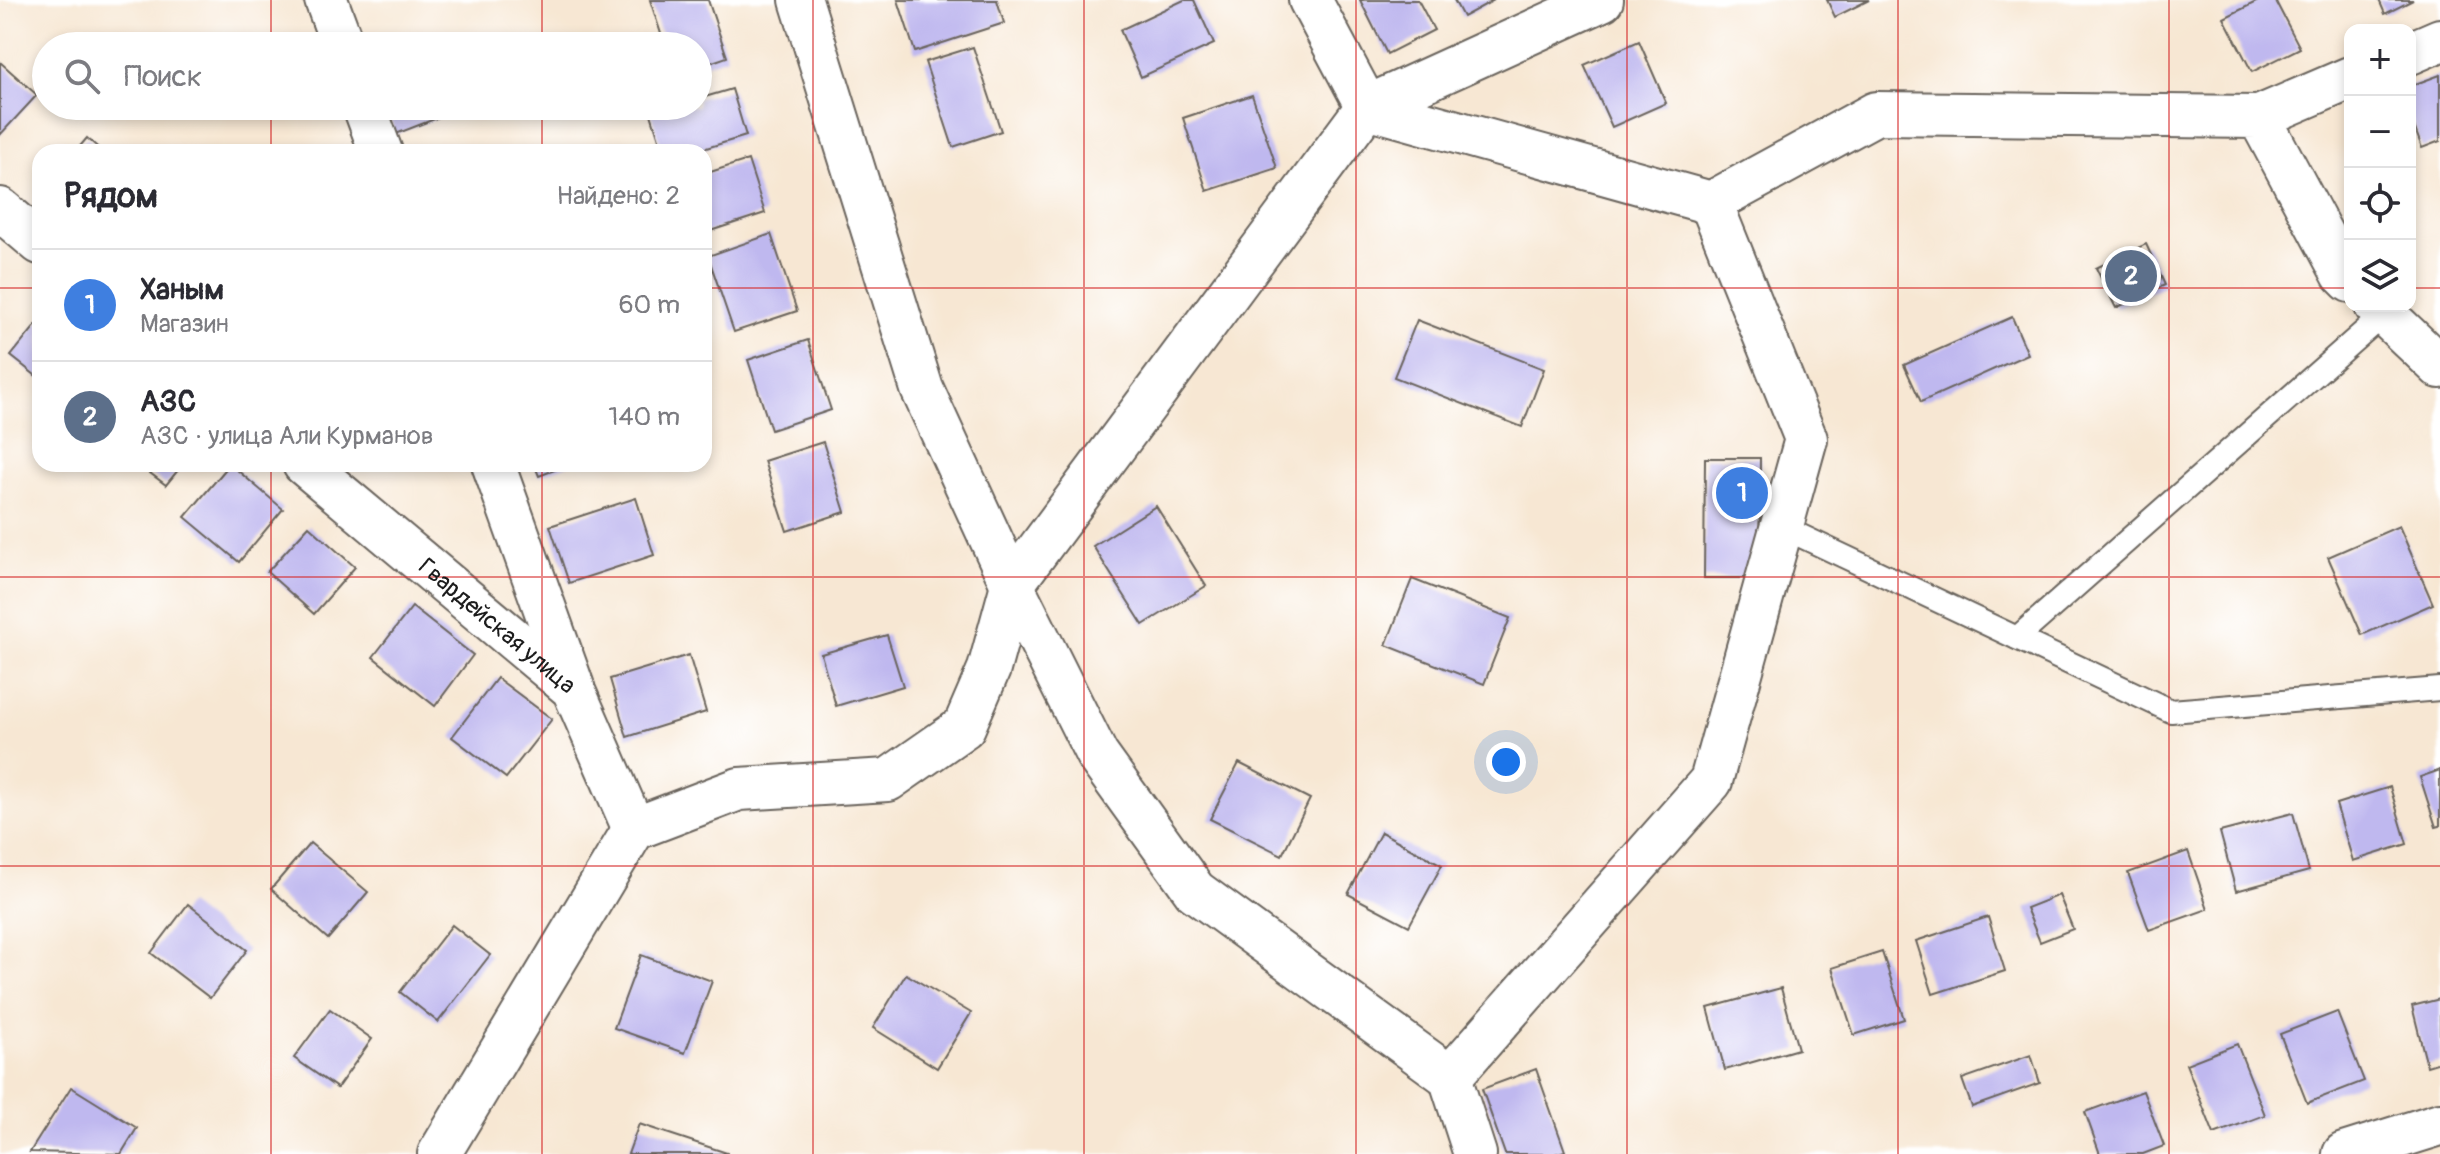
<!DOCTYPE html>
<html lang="ru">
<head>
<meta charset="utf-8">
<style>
  :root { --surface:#fff; --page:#f7f7f7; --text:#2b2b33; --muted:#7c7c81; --line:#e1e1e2; --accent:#d93025 }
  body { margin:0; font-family:Pangolin,sans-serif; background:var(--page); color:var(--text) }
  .controls { position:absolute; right:24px; top:24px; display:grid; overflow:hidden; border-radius:16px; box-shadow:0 4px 12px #0003 }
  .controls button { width:72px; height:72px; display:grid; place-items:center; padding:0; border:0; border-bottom:2px solid var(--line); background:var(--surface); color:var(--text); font:40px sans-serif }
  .you { position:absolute; left:1506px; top:762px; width:28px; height:28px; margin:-20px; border:6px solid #fff; border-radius:50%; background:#1a73e8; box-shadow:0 0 0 12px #1a73e833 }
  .badge { display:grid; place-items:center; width:52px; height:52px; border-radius:50%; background:var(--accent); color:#fff; font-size:26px; font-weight:700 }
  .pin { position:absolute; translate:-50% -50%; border:4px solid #fff; box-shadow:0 2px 8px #0006 }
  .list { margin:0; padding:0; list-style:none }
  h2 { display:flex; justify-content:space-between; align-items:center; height:104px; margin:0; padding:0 32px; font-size:34px }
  h2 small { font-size:26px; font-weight:400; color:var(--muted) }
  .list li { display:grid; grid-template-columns:52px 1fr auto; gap:24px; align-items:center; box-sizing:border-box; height:112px; padding:0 32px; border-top:2px solid var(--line) }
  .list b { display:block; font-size:30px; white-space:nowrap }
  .list p { margin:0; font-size:26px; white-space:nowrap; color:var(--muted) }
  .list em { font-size:26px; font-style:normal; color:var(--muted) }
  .icon { flex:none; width:44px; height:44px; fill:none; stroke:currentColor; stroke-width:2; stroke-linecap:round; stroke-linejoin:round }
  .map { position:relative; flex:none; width:2440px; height:1154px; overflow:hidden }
  .search { position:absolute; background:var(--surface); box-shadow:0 4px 12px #0003; left:32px; top:32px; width:680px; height:88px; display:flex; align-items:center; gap:20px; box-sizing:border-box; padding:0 28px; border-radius:44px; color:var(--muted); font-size:30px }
  .panel { position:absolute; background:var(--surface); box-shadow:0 4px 12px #0003; left:32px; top:144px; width:680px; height:328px; border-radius:24px }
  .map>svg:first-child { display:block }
</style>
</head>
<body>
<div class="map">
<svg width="2440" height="1154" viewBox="0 0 2440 1154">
  <rect width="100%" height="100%" fill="#fff"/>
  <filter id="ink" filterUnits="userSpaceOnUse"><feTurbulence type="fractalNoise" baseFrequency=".0125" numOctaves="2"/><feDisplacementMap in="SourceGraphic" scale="16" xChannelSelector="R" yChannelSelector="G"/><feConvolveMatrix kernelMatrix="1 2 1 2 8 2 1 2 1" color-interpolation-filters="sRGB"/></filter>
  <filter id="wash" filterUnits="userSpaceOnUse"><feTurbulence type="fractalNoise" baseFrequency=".006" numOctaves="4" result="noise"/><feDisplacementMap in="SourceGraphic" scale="32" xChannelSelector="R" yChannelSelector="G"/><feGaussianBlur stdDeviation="1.8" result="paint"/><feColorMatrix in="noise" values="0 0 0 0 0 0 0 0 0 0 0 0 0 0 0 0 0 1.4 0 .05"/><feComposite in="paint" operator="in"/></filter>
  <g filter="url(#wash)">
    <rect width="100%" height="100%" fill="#f7e7d3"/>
    <g id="blocks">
      <!-- building -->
      <g fill="#bfb8ef">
        <polygon points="650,0 708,0 727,57 698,67 698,46 665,46"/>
        <polygon points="898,0 997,0 1004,23 915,52"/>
        <polygon points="1184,0 1194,0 1214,44 1141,77 1120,30"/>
        <polygon points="1360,0 1418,0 1434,30 1387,54"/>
        <polygon points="1454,0 1494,0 1463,17"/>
        <polygon points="1827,0 1869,0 1835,17"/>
        <polygon points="2260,0 2275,0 2300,48 2252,72 2224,18"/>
        <polygon points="2379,0 2413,0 2385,14"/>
        <polygon points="1639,41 1666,103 1612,127 1584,65"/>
        <polygon points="973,47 1001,131 953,147 925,62"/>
        <polygon points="0,62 37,95 0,135"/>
        <polygon points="2440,75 2440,141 2422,148 2410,115 2410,86"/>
        <polygon points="732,89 746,136 693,152 663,152 651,114 676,106 698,106 698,99"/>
        <polygon points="1252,95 1277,168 1207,191 1183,118"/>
        <polygon points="385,106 468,106 396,134"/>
        <polygon points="87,138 103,152 75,152"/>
        <polygon points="748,160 765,213 704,233 704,174"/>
        <polygon points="771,234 797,311 734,332 708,256"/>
        <polygon points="2146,244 2165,285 2116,308 2096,268"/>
        <polygon points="2012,317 2028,354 1921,402 1904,365"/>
        <polygon points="40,320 40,379 11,356"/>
        <polygon points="1417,320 1544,369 1522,427 1394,377"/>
        <polygon points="808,340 831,410 771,430 748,360"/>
        <polygon points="823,442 845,512 787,531 764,461"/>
        <polygon points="1705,458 1760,458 1759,578 1704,578"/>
        <polygon points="138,464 183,464 166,485"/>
        <polygon points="230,464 283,509 239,562 185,517"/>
        <polygon points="534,464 570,464 539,476"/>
        <polygon points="636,498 654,555 569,583 550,526"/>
        <polygon points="1156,506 1206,586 1143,625 1093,546"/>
        <polygon points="309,526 355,567 314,614 267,572"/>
        <polygon points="2399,526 2433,604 2362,635 2328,557"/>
        <polygon points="1412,579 1510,618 1484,684 1386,645"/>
        <polygon points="412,607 473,655 435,706 373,657"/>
        <polygon points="887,635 903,686 836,706 821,654"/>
        <polygon points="689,655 706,712 627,737 610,679"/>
        <polygon points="497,678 552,719 506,778 452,737"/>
        <polygon points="1239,763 1310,799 1282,855 1210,819"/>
        <polygon points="2440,770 2440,826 2436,827 2420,777"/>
        <polygon points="2390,787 2407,844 2353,861 2336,804"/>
        <polygon points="2293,813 2309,871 2236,891 2220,832"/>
        <polygon points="1381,832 1442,865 1409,926 1348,894"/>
        <polygon points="310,843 368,892 328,939 271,889"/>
        <polygon points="2188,851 2208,909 2149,930 2128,873"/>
        <polygon points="2059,895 2073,929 2040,942 2026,908"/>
        <polygon points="188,904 247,950 210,998 151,953"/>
        <polygon points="1988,917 2005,971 1933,994 1916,941"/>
        <polygon points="452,925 490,955 438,1022 400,992"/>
        <polygon points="1882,952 1904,1019 1854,1035 1832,968"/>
        <polygon points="641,955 712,981 685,1053 614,1028"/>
        <polygon points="906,974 971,1013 937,1068 873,1028"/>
        <polygon points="1781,988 1798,1049 1725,1070 1708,1008"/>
        <polygon points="2440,999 2440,1062 2427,1066 2412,1006"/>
        <polygon points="330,1009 372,1039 337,1088 294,1058"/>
        <polygon points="2337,1012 2364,1081 2307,1103 2280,1034"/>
        <polygon points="2237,1044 2265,1115 2214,1134 2186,1064"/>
        <polygon points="2031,1055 2040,1083 1972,1107 1962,1079"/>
        <polygon points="1536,1069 1565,1151 1555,1154 1505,1154 1482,1089"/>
        <polygon points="71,1087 137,1128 121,1154 30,1152"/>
        <polygon points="2143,1091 2164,1146 2143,1154 2100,1154 2085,1112"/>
        <polygon points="639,1124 727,1153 727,1154 628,1154"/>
      </g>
    </g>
  </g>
  <g filter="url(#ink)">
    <use href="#blocks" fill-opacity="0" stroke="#69635c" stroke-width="2"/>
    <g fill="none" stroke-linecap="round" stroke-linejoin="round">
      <defs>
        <g id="lane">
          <polyline points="1782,527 2171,711 2440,689"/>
          <polyline points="2017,638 2384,314"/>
        </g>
        <g id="street">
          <polyline points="326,0 343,46"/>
          <polyline points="801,0 922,389 1012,585 1097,755 1195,891 1450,1077 1475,1154"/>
          <polyline points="1310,0 1367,107 1711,203 1876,113 2259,117 2343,274 2350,281"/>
          <polyline points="2410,53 2440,40"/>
          <polyline points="364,106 381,152"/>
          <polyline points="2259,117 2350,78"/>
          <polyline points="0,209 40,243"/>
          <polyline points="2376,306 2440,367"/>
          <path id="s1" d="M304,464L573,689L634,829"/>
          <polyline points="493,464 573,687"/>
          <polyline points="1450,1077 1711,781 1806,439 1711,203"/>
          <polyline points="439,1154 634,829 739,789 888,780 964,727 989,669 1012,585 1367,107 1602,0"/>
          <polyline points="2344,1154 2440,1124"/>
        </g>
      </defs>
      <!-- lane casing -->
      <use href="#lane" stroke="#69635c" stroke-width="26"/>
      <!-- street casing -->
      <use href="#street" stroke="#69635c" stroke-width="46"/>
      <!-- lane -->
      <use href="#lane" stroke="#fff" stroke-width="22"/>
      <!-- street -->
      <use href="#street" stroke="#fff" stroke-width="42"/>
    </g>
  </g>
  <!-- grid -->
  <path fill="none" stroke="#d62828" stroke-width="2" stroke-opacity="0.55" d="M271,0V46M542,0V46M813,0V1154M1084,0V1154M1356,0V1154M1627,0V1154M1898,0V1154M2169,0V1154M271,106V152M542,106V152M0,288H40M704,288H2350M2410,288H2440M271,464V1154M542,464V1154M0,577H2440M0,866H2440"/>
  <g text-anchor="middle" stroke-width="6" stroke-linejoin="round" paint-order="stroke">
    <!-- street labels -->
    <g font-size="24" fill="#1c1c1c" stroke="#fff">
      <text dy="8" stroke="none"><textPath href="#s1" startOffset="252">Гвардейская улица</textPath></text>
    </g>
  </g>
</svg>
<div class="controls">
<button>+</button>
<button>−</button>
<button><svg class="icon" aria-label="locate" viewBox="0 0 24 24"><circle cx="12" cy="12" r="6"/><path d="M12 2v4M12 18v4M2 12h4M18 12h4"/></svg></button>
<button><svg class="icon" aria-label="layers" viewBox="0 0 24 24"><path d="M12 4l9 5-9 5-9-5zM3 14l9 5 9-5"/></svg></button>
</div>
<div class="you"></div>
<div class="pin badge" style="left:1742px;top:493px;background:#3f7fe0">1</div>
<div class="pin badge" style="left:2131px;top:276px;background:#5c6f8a">2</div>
<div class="search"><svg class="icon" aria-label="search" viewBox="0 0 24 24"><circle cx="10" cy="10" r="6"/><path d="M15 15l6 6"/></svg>Поиск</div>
<section class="panel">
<h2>Рядом<small>Найдено: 2</small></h2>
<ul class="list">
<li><span class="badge" style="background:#3f7fe0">1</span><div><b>Ханым</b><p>Магазин</p></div><em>60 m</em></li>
<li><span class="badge" style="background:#5c6f8a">2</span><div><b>АЗС</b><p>АЗС · улица Али Курманов</p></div><em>140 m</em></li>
</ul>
</section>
</div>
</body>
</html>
